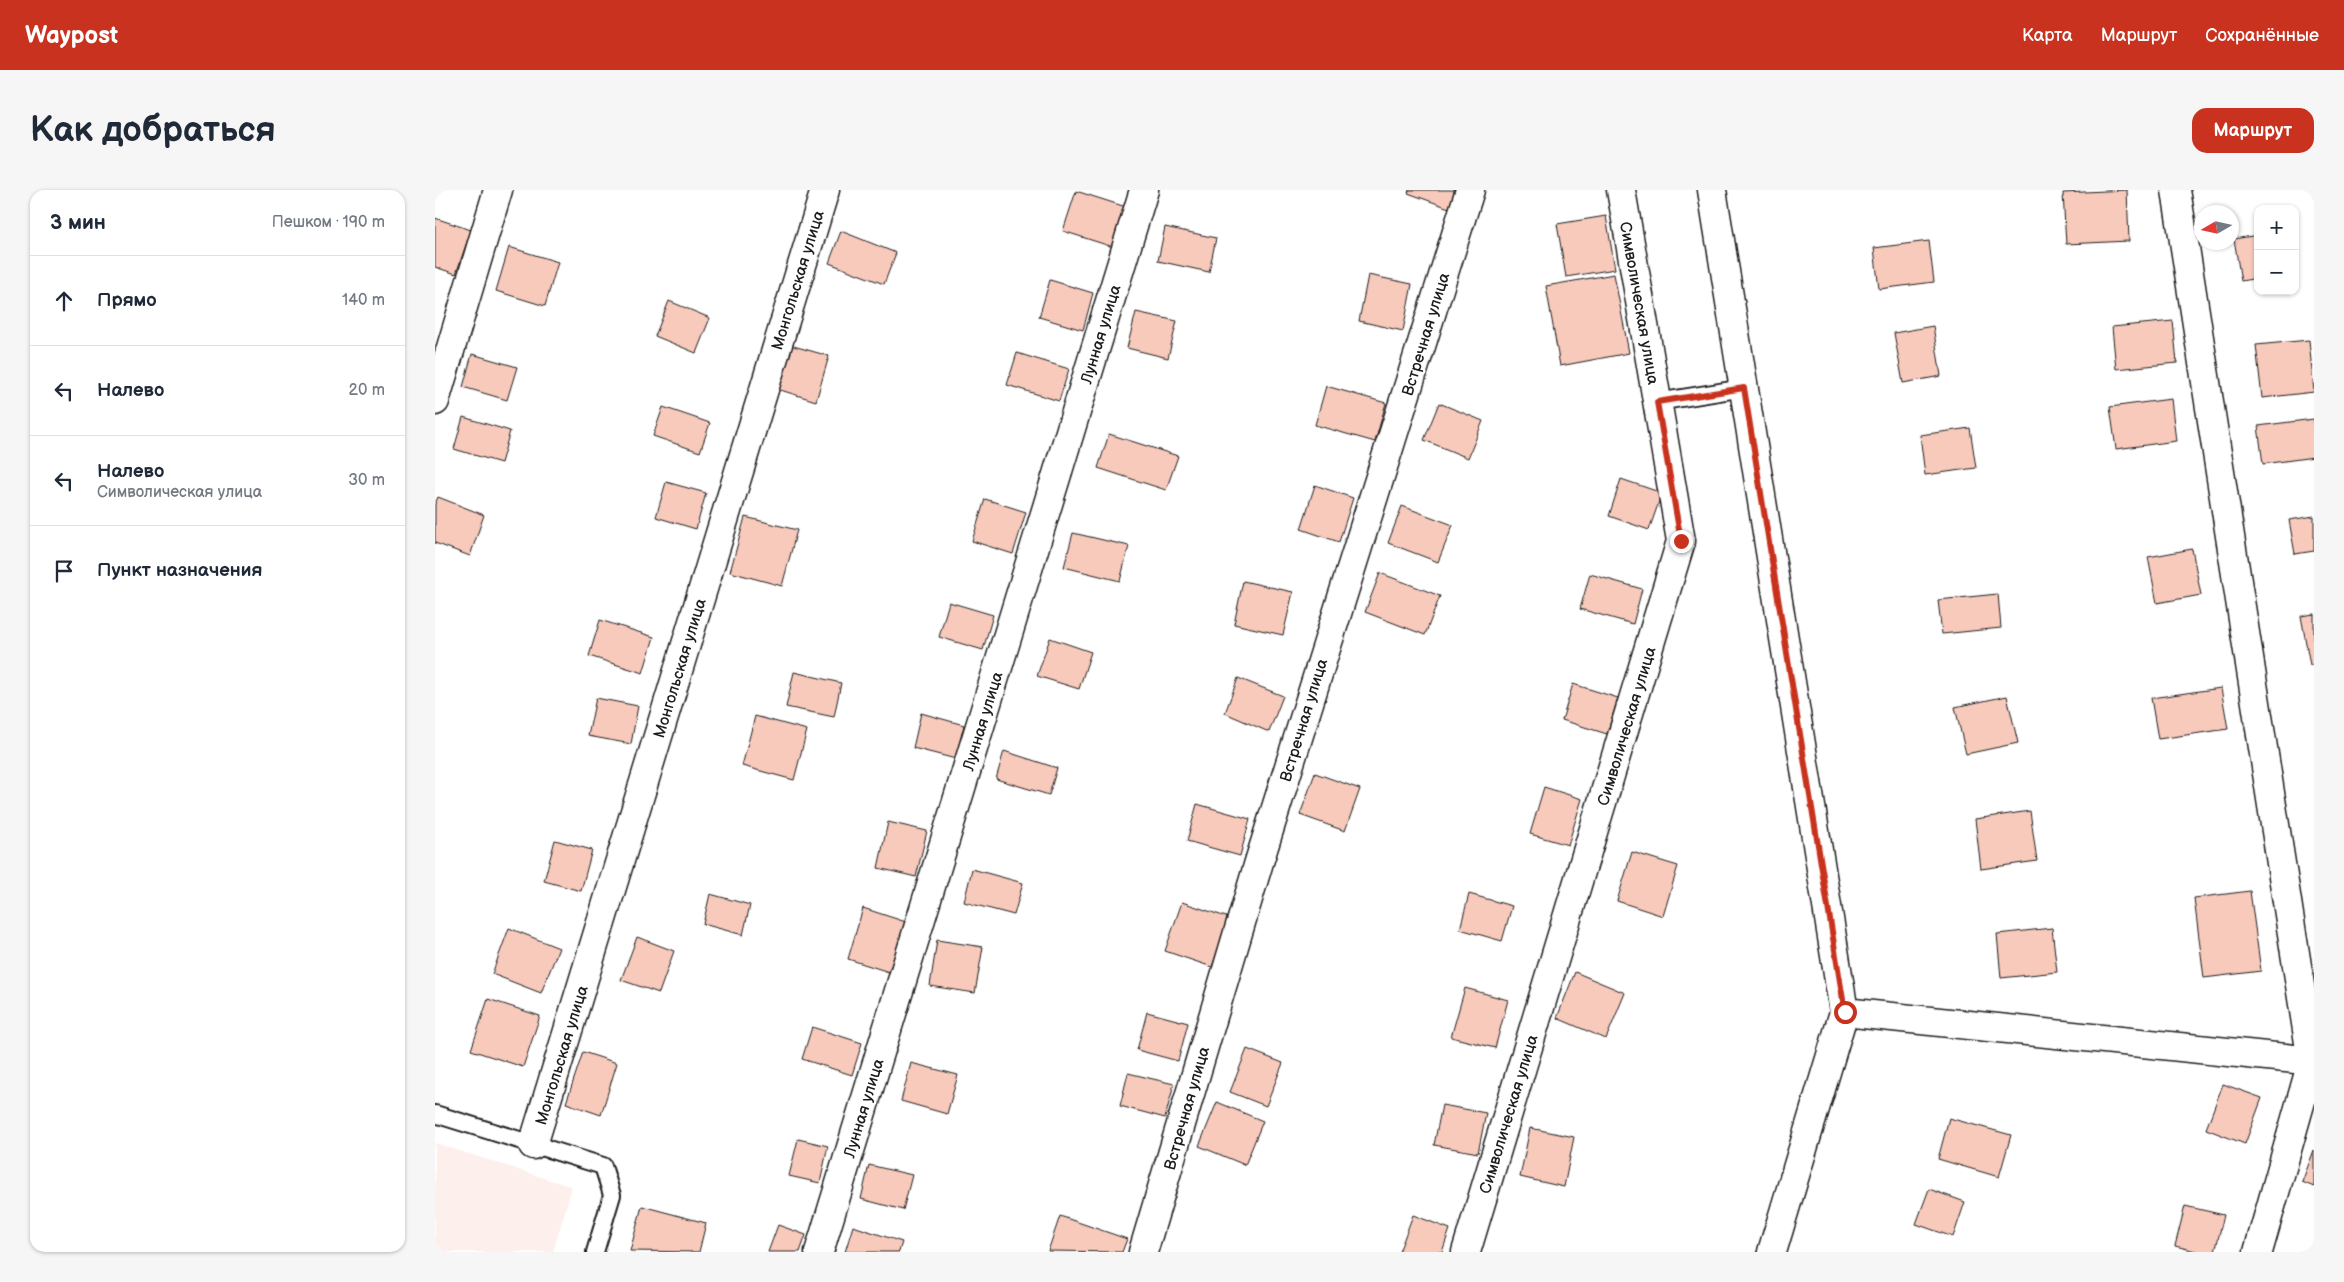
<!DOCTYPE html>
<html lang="ru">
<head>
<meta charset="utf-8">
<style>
  :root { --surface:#fff; --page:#f6f6f7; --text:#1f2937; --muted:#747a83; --line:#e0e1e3; --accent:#c8321e }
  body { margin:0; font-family:"Balsamiq Sans",sans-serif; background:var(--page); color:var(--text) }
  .controls { position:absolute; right:15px; top:15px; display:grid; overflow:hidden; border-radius:10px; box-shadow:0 1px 4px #0004 }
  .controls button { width:45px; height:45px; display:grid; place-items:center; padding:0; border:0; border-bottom:1px solid var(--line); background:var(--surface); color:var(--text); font:25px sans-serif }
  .compass { position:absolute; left:1759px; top:15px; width:45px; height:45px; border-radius:50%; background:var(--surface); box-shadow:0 1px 4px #0004; rotate:261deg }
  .stop { position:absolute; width:15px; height:15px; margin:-11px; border:4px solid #c8321e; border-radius:50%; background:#fff }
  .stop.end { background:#c8321e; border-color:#fff; box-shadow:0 1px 5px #0008 }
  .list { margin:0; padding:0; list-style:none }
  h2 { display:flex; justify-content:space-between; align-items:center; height:65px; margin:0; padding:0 20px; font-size:21px }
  h2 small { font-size:16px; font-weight:400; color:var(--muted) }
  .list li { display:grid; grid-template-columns:32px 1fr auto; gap:15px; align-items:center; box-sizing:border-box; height:90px; padding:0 20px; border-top:1px solid var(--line) }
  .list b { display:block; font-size:19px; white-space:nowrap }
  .list p { margin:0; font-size:16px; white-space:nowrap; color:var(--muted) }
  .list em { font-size:16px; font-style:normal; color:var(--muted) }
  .icon { flex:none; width:28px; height:28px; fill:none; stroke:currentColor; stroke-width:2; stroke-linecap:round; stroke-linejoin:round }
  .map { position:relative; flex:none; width:1879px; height:1062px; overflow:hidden; border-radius:15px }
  header { display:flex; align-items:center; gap:30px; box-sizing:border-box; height:70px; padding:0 25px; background:var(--accent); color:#fff }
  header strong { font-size:24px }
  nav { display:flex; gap:28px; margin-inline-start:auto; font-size:18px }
  .intro { display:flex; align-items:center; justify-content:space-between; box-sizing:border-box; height:120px; padding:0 30px }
  h1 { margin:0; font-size:35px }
  .button { padding:12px 22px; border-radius:15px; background:var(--accent); color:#fff; font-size:18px; font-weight:700 }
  main { display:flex; gap:30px; padding:0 30px }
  aside { flex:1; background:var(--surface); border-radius:15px; box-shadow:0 1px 4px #0004 }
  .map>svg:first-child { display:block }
</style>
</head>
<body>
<header>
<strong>Waypost</strong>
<nav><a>Карта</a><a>Маршрут</a><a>Сохранённые</a></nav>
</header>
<div class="intro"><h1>Как добраться</h1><a class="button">Маршрут</a></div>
<main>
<aside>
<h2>3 мин<small>Пешком · 190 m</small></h2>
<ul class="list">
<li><svg class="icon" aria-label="ahead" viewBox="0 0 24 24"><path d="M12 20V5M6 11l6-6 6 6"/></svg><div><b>Прямо</b></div><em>140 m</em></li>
<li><svg class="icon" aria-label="left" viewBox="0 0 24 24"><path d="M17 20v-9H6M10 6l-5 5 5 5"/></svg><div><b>Налево</b></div><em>20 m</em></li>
<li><svg class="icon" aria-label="left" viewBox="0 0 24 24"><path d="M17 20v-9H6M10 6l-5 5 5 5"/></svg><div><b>Налево</b><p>Символическая улица</p></div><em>30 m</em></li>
<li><svg class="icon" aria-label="arrive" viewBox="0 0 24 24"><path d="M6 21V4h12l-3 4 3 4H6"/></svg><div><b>Пункт назначения</b></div></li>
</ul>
</aside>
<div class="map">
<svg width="1879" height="1062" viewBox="0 0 1879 1062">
  <rect width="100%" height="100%" fill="#fff"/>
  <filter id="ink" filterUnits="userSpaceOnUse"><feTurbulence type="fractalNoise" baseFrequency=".02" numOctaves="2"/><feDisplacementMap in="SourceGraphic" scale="10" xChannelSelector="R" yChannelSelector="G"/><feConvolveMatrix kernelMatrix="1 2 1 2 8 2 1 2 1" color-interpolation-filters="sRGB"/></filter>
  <g filter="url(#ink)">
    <!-- built -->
    <polygon fill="#fdefeb" points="0,953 137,997 118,1062 0,1062"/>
    <!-- building -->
    <g fill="#f8cabc" stroke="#1c1c1c">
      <polygon points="974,0 1021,0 1014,18 973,3"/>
      <polygon points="1692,0 1694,51 1631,54 1628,3"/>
      <polygon points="641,1 691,17 678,57 628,41"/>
      <polygon points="1171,26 1180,79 1131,87 1122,34"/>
      <polygon points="0,28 36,40 21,84 0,77"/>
      <polygon points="730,37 781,48 774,82 723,71"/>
      <polygon points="406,41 461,63 449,94 394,73"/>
      <polygon points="1823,45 1823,88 1806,91 1799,49"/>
      <polygon points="1494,51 1499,92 1444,99 1439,58"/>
      <polygon points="74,57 123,72 110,116 61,101"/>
      <polygon points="1179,84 1194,163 1125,176 1111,96"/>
      <polygon points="933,85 977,94 968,141 924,131"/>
      <polygon points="615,90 658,103 648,140 604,127"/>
      <polygon points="234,111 275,128 261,163 220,146"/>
      <polygon points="701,122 742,131 733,168 692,158"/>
      <polygon points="1738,131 1742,173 1681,179 1677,137"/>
      <polygon points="1498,136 1506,186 1468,193 1459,143"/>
      <polygon points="1874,150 1879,202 1827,208 1821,155"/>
      <polygon points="355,155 394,166 381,211 342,199"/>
      <polygon points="582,163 634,179 624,211 572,195"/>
      <polygon points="37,164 82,177 72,210 28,197"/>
      <polygon points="891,196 951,213 940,252 880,235"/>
      <polygon points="1736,209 1741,251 1681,259 1675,217"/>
      <polygon points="1004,213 1048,231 1033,268 989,250"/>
      <polygon points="228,217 275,233 265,262 218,246"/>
      <polygon points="28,227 75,241 66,273 19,259"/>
      <polygon points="1879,229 1879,267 1828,274 1823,236"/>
      <polygon points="1535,238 1541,278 1490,285 1485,245"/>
      <polygon points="674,244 743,266 731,300 663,278"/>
      <polygon points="1186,289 1227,303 1214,340 1174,326"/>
      <polygon points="231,292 271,303 261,339 221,327"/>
      <polygon points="880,295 918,308 904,352 866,339"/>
      <polygon points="3,307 49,325 35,366 0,353 0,314"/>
      <polygon points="550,309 591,322 578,364 537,351"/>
      <polygon points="967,316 1018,335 1003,372 953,353"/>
      <polygon points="1879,326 1879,361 1860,364 1854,330"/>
      <polygon points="310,327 362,340 347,396 295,382"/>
      <polygon points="638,343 694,356 685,391 629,377"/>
      <polygon points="1757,359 1766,405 1722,413 1713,367"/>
      <polygon points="945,383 1005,406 990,445 930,422"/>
      <polygon points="1155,384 1207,399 1198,434 1145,419"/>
      <polygon points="808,391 858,402 848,445 799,434"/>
      <polygon points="1563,404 1566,438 1507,444 1503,410"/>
      <polygon points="514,412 558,425 548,460 504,447"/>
      <polygon points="1879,424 1879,475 1875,475 1866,426"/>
      <polygon points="165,430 219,447 208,483 154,466"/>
      <polygon points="615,448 656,462 644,499 602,486"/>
      <polygon points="359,482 406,493 399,527 351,517"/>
      <polygon points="803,488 848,506 834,542 790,523"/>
      <polygon points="1138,494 1183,508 1172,544 1127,530"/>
      <polygon points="1786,498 1793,539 1723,549 1716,508"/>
      <polygon points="1572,506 1583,553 1531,564 1520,517"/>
      <polygon points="161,508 203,516 196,554 153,546"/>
      <polygon points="486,523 529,535 521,569 478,558"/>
      <polygon points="320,526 372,540 359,590 307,576"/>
      <polygon points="569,561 622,578 614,605 561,589"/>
      <polygon points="880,583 925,599 910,641 865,625"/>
      <polygon points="1109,597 1147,609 1133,655 1095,644"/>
      <polygon points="762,614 815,629 805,666 752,651"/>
      <polygon points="1595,621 1602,671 1546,679 1540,629"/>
      <polygon points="453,632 492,641 481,687 443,678"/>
      <polygon points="120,650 157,660 146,701 109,691"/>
      <polygon points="1197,662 1243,676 1228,726 1182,711"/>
      <polygon points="537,679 588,693 579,725 529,712"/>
      <polygon points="1815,701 1826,781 1769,788 1759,708"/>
      <polygon points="275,704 315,715 308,745 268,734"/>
      <polygon points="1034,704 1077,716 1067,751 1025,739"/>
      <polygon points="747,712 794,728 777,777 730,761"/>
      <polygon points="428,718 471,732 454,782 413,769"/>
      <polygon points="74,738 124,758 106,803 57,784"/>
      <polygon points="1617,738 1622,782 1566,788 1562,744"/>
      <polygon points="202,747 239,761 224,803 186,790"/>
      <polygon points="502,750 548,757 540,803 495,796"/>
      <polygon points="1140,782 1190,803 1171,849 1122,828"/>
      <polygon points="1030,798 1073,810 1060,858 1016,847"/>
      <polygon points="53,809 105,826 88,877 36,860"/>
      <polygon points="712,822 753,833 743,871 702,860"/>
      <polygon points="377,837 427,853 417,885 367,869"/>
      <polygon points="812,859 848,873 831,916 795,902"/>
      <polygon points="148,862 182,873 166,925 131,913"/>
      <polygon points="476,873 523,885 512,924 466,911"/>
      <polygon points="693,883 739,894 730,928 685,916"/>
      <polygon points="1788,894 1827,908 1810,954 1771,939"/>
      <polygon points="782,912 828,931 810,975 764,956"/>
      <polygon points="1007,915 1051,923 1043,963 999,955"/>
      <polygon points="1514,928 1576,945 1564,987 1503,969"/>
      <polygon points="1095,938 1139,947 1129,997 1085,987"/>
      <polygon points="363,949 393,956 385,993 354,986"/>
      <polygon points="1879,960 1879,997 1867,992"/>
      <polygon points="434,975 477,985 468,1020 426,1009"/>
      <polygon points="1494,999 1530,1012 1518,1047 1481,1034"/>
      <polygon points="207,1016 271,1033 264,1062 195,1061"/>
      <polygon points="1750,1016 1789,1025 1780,1062 1765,1062 1740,1056"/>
      <polygon points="978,1025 1015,1039 1007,1062 964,1062"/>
      <polygon points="625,1026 692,1049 687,1062 613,1061"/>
      <polygon points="343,1035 371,1045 365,1062 333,1062"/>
      <polygon points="418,1036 467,1052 464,1062 410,1062"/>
    </g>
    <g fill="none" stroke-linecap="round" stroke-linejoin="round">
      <defs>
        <g id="service">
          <polyline points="1222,212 1309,198"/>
          <polyline points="0,924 168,976 177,1005 160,1062"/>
        </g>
        <g id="minor">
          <polyline points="1741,0 1877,872 1823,1062"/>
          <polyline points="0,211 63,0"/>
          <polyline points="98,955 390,0"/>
          <polyline points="384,1062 709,0"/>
          <polyline points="708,1062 824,672 1035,0"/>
          <polyline points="1031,1062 1246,351 1186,0"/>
          <polyline points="1337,1062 1409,822"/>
        </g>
        <polyline id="tertiary" points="1277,0 1409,822 1879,871"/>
      </defs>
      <!-- service casing -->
      <use href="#service" stroke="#1c1c1c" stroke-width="20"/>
      <!-- minor casing -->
      <use href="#minor" stroke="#1c1c1c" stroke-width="31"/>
      <!-- tertiary casing -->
      <use href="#tertiary" stroke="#1c1c1c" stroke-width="31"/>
      <!-- service -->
      <use href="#service" stroke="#fff" stroke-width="16"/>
      <!-- minor -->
      <use href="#minor" stroke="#fff" stroke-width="28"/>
      <!-- tertiary -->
      <use href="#tertiary" stroke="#fff" stroke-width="28"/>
    </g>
  </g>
  <g fill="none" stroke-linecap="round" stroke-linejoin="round" filter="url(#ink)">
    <!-- route -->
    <polyline stroke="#c8321e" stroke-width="6" points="1246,351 1222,212 1309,198 1410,822"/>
  </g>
  <g text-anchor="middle" stroke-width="4.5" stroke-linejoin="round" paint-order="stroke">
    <!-- street labels -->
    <g font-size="16" fill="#1c1c1c" stroke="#fff">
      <text transform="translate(362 90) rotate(-73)" y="6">Монгольская улица</text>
      <text transform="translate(1205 113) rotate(80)" y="6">Символическая улица</text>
      <text transform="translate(665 144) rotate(-73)" y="6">Лунная улица</text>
      <text transform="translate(990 144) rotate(-73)" y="6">Встречная улица</text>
      <text transform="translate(244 478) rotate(-73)" y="6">Монгольская улица</text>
      <text transform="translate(868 530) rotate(-73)" y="6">Встречная улица</text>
      <text transform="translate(547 531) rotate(-73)" y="6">Лунная улица</text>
      <text transform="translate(1191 536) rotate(-73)" y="6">Символическая улица</text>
      <text transform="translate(126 865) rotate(-73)" y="6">Монгольская улица</text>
      <text transform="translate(428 918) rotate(-73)" y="6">Лунная улица</text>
      <text transform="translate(751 918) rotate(-74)" y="6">Встречная улица</text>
      <text transform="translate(1073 924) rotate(-73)" y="6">Символическая улица</text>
    </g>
  </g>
</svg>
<div class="controls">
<button>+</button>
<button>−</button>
</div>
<svg class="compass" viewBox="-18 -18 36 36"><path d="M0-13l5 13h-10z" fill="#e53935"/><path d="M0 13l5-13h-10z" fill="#747a83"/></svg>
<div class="stop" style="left:1410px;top:822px"></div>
<div class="stop end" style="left:1246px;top:351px"></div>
</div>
</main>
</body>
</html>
